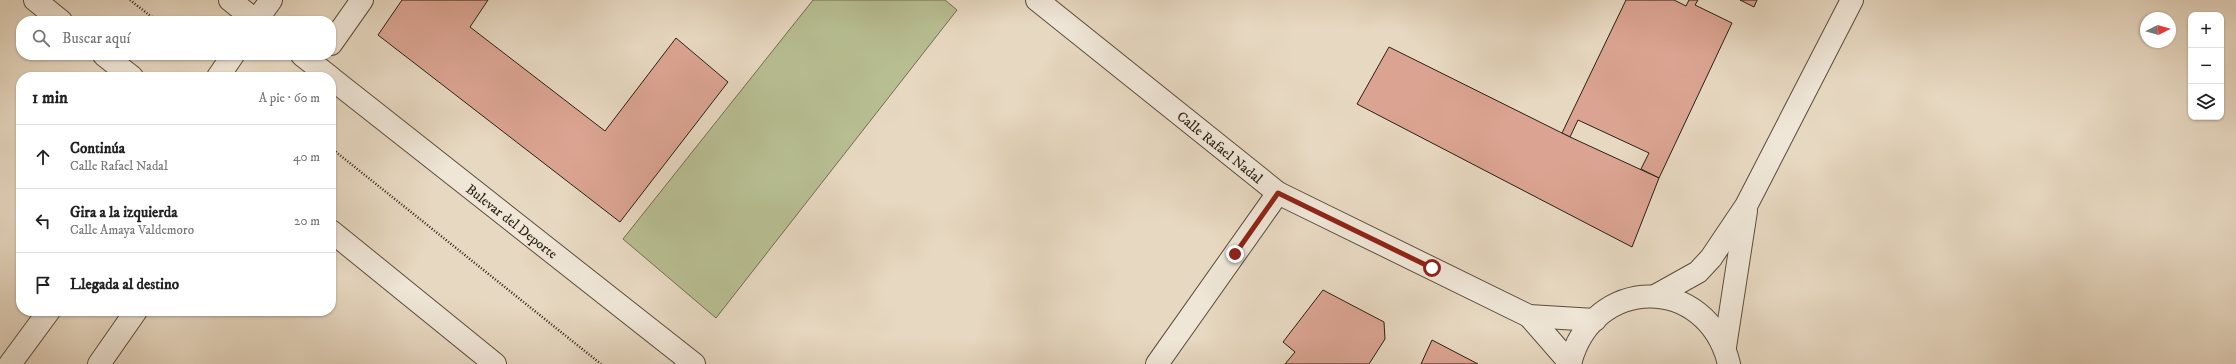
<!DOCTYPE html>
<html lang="es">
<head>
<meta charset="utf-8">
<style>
  :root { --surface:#fff; --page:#f6f6f6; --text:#222; --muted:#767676; --line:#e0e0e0 }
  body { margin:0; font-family:"IM FELL DW Pica",serif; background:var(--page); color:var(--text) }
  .controls { position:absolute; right:12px; top:12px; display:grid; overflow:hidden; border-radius:8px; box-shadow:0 1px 3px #0004 }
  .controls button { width:36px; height:36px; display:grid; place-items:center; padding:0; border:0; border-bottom:1px solid var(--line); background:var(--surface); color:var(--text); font:20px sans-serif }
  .compass { position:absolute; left:2140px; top:12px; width:36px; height:36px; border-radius:50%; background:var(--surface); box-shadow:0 1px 3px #0004; rotate:84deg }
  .stop { position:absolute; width:12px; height:12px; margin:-9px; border:3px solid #8f2418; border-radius:50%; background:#fff }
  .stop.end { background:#8f2418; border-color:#fff; box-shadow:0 1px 4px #0008 }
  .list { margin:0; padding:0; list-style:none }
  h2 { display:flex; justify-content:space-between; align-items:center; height:52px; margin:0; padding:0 16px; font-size:17px }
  h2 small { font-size:13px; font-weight:400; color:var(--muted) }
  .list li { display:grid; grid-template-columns:26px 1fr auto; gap:12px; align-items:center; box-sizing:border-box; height:64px; padding:0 16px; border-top:1px solid var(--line) }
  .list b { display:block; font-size:15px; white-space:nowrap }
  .list p { margin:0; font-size:13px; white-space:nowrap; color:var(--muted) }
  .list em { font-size:13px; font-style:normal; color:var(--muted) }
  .icon { flex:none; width:22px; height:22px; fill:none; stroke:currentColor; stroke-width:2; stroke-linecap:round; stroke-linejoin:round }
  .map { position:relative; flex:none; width:2236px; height:364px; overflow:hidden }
  .search { position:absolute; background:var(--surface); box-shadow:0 1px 3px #0004; left:16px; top:16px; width:320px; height:44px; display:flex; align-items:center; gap:10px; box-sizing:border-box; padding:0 14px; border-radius:16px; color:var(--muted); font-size:15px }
  .panel { position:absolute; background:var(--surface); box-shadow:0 1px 3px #0004; left:16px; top:72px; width:320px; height:244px; border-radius:16px }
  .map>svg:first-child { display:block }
</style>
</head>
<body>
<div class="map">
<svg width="2236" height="364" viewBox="0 0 2236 364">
  <rect width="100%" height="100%" fill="#e7d8c1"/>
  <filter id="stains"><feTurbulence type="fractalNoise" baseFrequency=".005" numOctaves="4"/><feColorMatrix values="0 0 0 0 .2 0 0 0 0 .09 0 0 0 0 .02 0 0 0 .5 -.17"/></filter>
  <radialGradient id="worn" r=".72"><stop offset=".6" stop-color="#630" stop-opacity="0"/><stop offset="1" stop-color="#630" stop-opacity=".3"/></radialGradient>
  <!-- green -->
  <polygon fill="#b7be92" stroke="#726e52" points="813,0 945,0 957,10 716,318 623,239"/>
  <!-- building -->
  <g fill="#dba492" stroke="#2c1f13">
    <polygon points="402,0 488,0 470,27 605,131 676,38 728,82 620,222 378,35"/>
    <polygon points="1626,0 1674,0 1686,6 1689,0 1698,0 1695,5 1732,23 1659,178 1641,169 1649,153 1578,120 1570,137 1562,133"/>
    <polygon points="1740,0 1757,0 1754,7"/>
    <polygon points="1389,47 1570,137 1659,178 1632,247 1357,104"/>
    <polygon points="1323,290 1384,322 1385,339 1369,364 1285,364 1295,352 1283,342"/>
    <polygon points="1432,340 1478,364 1421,364"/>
  </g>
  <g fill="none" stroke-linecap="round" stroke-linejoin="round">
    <defs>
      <g id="minor">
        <polyline points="35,0 61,21"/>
        <polyline points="230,0 256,21"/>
        <polyline points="1037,0 1278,193 1529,316 1595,320"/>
        <polyline points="256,21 271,0"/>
        <polyline points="331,44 362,0"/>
        <polyline points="104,55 132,77"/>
        <polyline points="302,55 330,77"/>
        <polyline points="218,77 233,55"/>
        <polyline points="331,78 694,364"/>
        <polyline points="331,231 495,364"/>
        <polyline points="1529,316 1570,363"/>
        <polyline points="10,364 49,311"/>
        <polyline points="99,364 136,311"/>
        <polyline points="1157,364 1278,193"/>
      </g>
      <g id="tertiary">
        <polyline points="1655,296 1698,272 1711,258 1746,206 1852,0"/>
        <polyline points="1725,347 1746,211"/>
        <path d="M1570,364C1592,275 1707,273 1729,364"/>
      </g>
    </defs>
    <!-- minor casing -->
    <use href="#minor" stroke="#5b4d3e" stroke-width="24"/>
    <!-- tertiary casing -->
    <use href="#tertiary" stroke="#5b4d3e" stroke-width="24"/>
    <!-- path -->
    <g stroke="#2c1f13" stroke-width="2.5" stroke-dasharray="1 2" stroke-linecap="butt">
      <polyline points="130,0 157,21"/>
      <polyline points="331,148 601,364"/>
    </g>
    <!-- minor -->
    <use href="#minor" stroke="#efe6d7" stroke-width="22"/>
    <!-- tertiary -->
    <use href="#tertiary" stroke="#efe6d7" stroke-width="22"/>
  </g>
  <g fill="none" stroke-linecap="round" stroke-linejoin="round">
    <!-- route -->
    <polyline stroke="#8f2418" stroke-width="5" points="1235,254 1278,193 1432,268"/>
  </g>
  <g text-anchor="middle" stroke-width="3" stroke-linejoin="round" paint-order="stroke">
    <!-- street labels -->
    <g font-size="14" fill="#2c1f13" stroke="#efe6d7">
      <text transform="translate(1220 147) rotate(39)" y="5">Calle Rafael Nadal</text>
      <text transform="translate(512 221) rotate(38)" y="5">Bulevar del Deporte</text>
    </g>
  </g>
  <rect width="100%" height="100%" filter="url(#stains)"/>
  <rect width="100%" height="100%" fill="url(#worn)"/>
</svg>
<div class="controls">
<button>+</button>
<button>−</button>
<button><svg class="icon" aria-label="layers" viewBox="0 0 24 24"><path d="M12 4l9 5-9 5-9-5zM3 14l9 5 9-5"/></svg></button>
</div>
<svg class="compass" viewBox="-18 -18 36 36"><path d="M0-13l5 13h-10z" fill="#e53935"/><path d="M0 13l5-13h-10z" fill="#767676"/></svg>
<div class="stop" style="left:1432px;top:268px"></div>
<div class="stop end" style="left:1235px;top:254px"></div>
<div class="search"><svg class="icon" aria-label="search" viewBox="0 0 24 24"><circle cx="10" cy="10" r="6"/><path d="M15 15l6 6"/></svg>Buscar aquí</div>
<section class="panel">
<h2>1 min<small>A pie · 60 m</small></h2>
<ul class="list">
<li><svg class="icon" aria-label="ahead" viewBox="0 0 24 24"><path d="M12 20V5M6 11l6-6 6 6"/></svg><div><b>Continúa</b><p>Calle Rafael Nadal</p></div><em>40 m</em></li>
<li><svg class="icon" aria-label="left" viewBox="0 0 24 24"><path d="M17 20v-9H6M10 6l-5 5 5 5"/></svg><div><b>Gira a la izquierda</b><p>Calle Amaya Valdemoro</p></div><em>20 m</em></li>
<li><svg class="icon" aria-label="arrive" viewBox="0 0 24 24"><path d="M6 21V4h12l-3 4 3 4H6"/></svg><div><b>Llegada al destino</b></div></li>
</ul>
</section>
</div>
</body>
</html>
